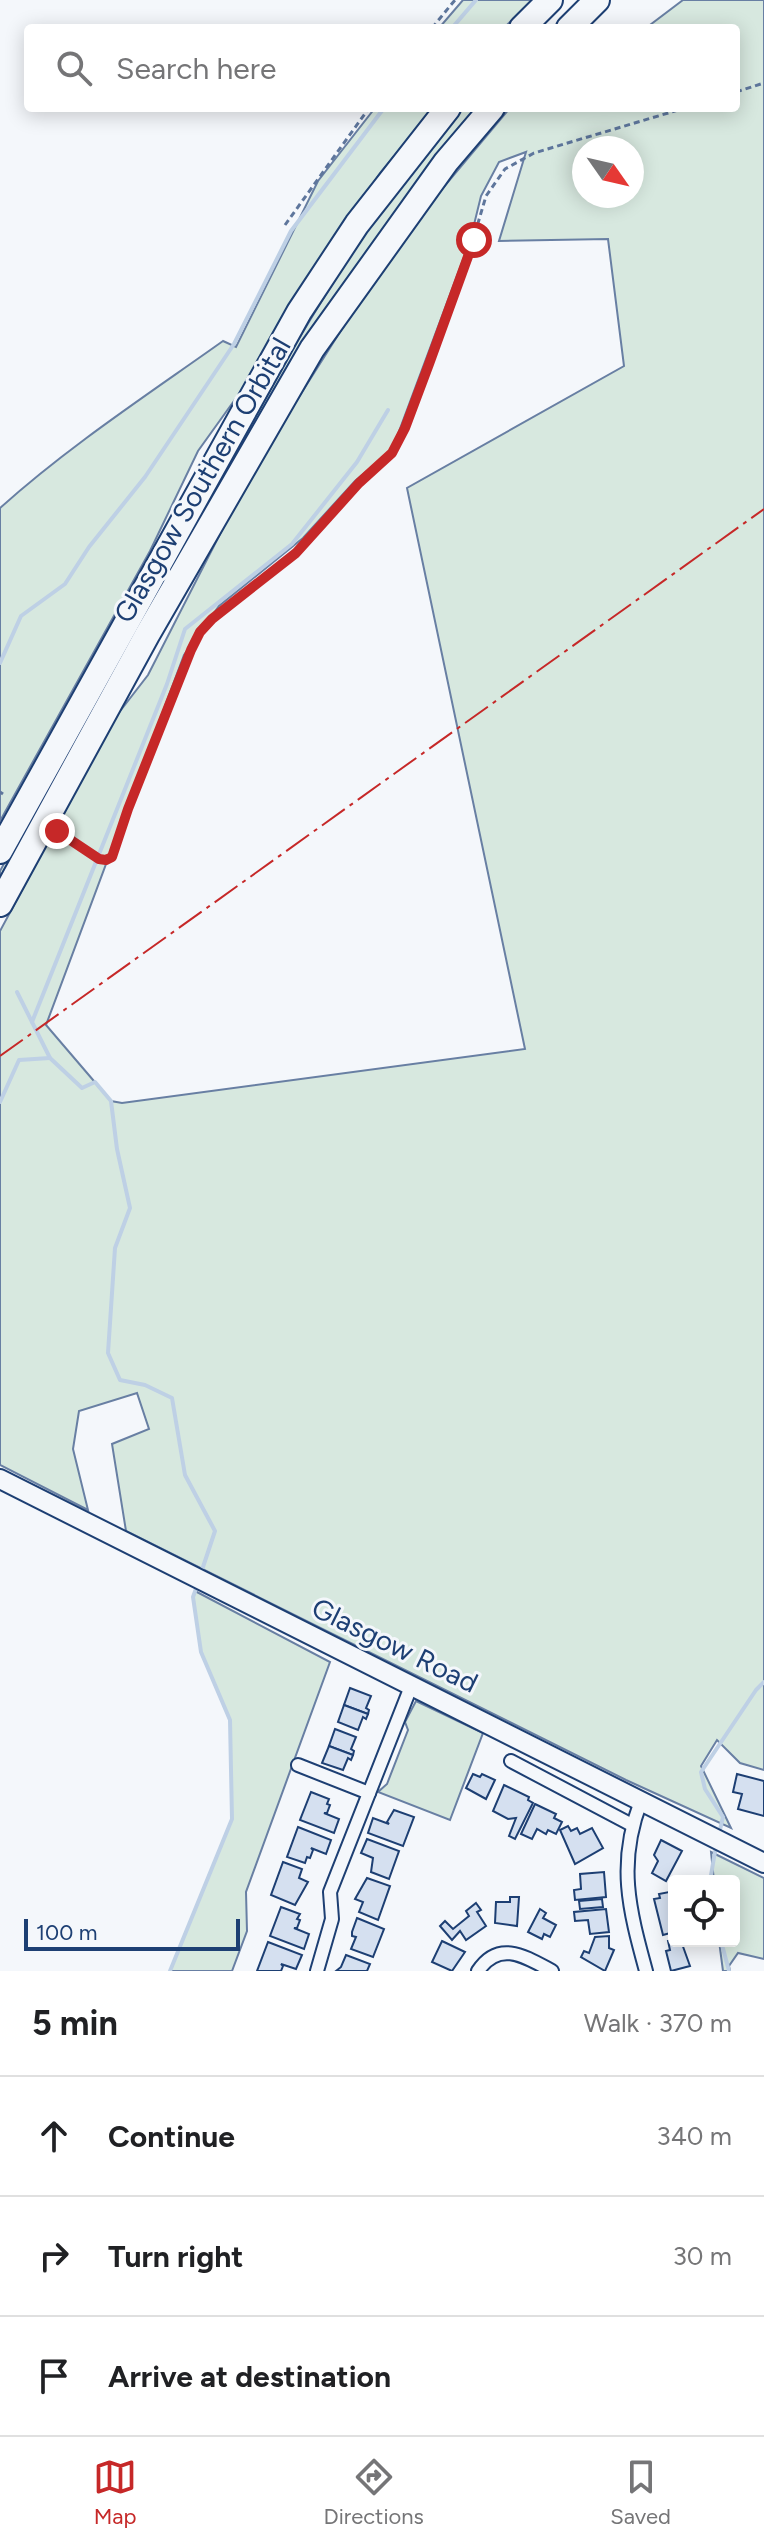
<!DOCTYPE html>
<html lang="en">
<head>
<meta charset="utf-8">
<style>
  :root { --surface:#fff; --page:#f6f6f6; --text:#202124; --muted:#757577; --line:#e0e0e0; --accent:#c62828 }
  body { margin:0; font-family:Figtree,sans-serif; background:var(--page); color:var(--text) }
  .controls { position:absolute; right:24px; bottom:24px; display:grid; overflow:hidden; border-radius:8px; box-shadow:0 4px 20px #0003 }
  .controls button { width:72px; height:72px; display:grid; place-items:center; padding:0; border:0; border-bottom:2px solid var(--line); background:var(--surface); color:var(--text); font:40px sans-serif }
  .compass { position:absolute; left:572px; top:136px; width:72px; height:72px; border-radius:50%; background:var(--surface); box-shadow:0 4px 20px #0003; rotate:124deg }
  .scale { position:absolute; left:24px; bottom:20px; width:216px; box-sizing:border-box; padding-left:8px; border:4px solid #1d3f73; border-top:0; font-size:22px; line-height:28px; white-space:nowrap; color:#1d3f73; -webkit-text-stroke:6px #f4f7fb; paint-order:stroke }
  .stop { position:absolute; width:24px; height:24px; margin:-18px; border:6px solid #c62828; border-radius:50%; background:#fff }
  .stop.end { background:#c62828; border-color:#fff; box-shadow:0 2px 8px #0008 }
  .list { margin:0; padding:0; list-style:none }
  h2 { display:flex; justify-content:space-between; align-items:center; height:104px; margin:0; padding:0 32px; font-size:34px }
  h2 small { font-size:26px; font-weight:400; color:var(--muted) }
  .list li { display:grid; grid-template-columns:52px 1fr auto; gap:24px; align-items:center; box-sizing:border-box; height:120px; padding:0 32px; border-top:2px solid var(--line) }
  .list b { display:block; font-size:30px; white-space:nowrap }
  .list em { font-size:26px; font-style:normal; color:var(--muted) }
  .icon { flex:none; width:44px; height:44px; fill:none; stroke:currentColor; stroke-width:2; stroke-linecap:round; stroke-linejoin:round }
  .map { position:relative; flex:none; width:764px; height:1971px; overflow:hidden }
  .search { position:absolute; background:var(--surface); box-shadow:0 4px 20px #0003; left:24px; right:24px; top:24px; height:88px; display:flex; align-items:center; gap:20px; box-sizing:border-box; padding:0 28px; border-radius:8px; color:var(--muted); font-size:30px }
  .sheet { height:464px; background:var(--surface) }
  nav { display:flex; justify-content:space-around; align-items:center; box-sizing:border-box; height:112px; border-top:2px solid var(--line); background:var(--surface); font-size:22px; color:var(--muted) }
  nav a { display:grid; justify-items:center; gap:4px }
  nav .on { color:var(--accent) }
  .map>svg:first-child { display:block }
</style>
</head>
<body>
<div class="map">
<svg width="764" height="1971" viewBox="0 0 764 1971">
  <rect width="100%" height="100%" fill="#f4f7fb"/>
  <!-- green -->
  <g fill="#d7e8df" stroke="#687fa3" stroke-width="2" fill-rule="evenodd">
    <polygon points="463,0 532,0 504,28 439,28"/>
    <path d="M683,0H764V1770L740,1763L717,1740L701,1766L731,1828L626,1780L126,1531L112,1444L149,1429L137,1393L79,1411L73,1449L88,1510L0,1465V931L114,719L148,675L240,495L290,411L352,313L437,195L510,108H736V28H646ZM584,148H632V196H584ZM526,152L499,241L608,239L624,366L407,488L525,1049L122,1103L111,1101L46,1025L184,655L219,606L303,538L355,481L392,450L470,241L481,196L499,162Z"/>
    <path d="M375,108H434L380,173L343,229L254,373L198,451L150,551L0,821V508C69,446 147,395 223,341L236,347L318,181Z"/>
    <path d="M463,108H480L455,137L0,884V871C74,735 150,599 226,464C294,345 370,210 463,108Z"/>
    <polygon points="195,1591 330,1662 246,1892 247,1931 232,1971 170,1971 232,1819 230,1720 201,1652 193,1597"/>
    <polygon points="416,1701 483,1733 450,1820 378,1792 387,1784 408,1730 405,1722"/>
    <polygon points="711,1852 764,1878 764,1959 738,1953 729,1966 730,1971 723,1971 719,1941 734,1941 734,1881 714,1881"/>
  </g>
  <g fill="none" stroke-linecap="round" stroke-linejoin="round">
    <!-- stream -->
    <g stroke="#bed0e5" stroke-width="4">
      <polyline points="452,28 476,0"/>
      <polyline points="0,663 21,616 65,584 89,547 145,477 234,344 291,231 384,108"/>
      <polyline points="17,992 50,1058 82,1088 95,1082 111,1101 117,1149 130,1208 115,1248 108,1353 120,1380 145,1385 172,1398 185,1475 215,1531 201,1573"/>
      <polyline points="32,1022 167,684 185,629 292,544 357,462 388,410"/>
      <polyline points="0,1102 19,1060 50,1058"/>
      <polyline points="719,1834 723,1817 705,1789 701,1772 756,1690 764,1682"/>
      <polyline points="710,1881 716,1846"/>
      <polyline points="721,1941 729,1971"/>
      <polyline points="170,1971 232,1819 230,1720 201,1652 193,1597 197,1586"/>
    </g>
  </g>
  <!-- building -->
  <g fill="#d5e0f0" stroke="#1d3f73" stroke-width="2">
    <polygon points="350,1688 371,1696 366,1708 369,1710 368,1714 344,1705"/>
    <polygon points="344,1705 368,1714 366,1719 363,1717 358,1730 338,1722"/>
    <polygon points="335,1729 356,1737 351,1749 354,1751 353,1755 329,1746"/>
    <polygon points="329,1746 353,1755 351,1760 348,1758 343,1770 322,1763"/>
    <polygon points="473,1774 480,1777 482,1774 495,1780 486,1799 466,1788"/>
    <polygon points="737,1774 764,1781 764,1816 738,1809 742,1794 733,1792"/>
    <polygon points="504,1785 529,1797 528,1800 533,1803 515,1839 509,1836 516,1818 508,1819 493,1811"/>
    <polygon points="311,1792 329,1799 327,1804 330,1805 327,1813 324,1813 339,1819 334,1833 300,1820"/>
    <polygon points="535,1804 556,1814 554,1818 562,1822 556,1834 548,1830 546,1834 537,1829 532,1839 521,1834"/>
    <polygon points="394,1810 414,1817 403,1846 368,1833 373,1818 389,1824 387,1822"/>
    <polygon points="568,1826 571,1831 577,1828 580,1834 592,1828 603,1848 575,1864 560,1830"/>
    <polygon points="298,1827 331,1840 326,1854 311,1848 313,1850 310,1858 307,1857 305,1863 287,1857"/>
    <polygon points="367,1839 399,1851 389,1879 371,1872 373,1858 361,1853"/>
    <polygon points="661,1840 682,1851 666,1881 652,1873 658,1861 654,1855"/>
    <polygon points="283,1862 302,1869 299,1878 308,1882 295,1905 271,1895"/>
    <polygon points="604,1872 606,1897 575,1900 574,1890 581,1889 580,1874"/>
    <polygon points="367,1878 390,1886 378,1920 359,1912 363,1902 355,1899"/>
    <polygon points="669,1892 674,1901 674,1932 663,1935 654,1899 660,1898 659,1894"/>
    <polygon points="510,1897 519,1897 517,1926 495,1923 496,1902 510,1902"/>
    <polygon points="602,1899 603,1907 580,1909 579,1901"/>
    <polygon points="476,1903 481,1910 477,1912 486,1926 466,1940 460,1931 452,1940 440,1926 445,1921 453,1929 469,1916 466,1911"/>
    <polygon points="281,1907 300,1914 297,1919 300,1920 297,1928 294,1928 309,1934 304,1949 270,1936"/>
    <polygon points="540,1909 546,1913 543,1918 556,1925 550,1937 544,1934 542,1939 528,1932"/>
    <polygon points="606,1909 609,1932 590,1934 588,1920 575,1921 574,1912"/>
    <polygon points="357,1918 384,1929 373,1957 351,1949 356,1937 352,1936 352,1932"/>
    <polygon points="609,1936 609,1948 614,1950 605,1971 581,1957 584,1951 589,1953 595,1937"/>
    <polygon points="674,1939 681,1941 690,1966 671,1971 666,1951 670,1950 668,1941"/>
    <polygon points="442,1941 465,1952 452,1971 432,1962"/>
    <polygon points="268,1942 302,1955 296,1969 281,1964 283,1966 281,1971 257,1971"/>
    <polygon points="346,1955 370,1964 367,1971 336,1971 341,1967"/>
  </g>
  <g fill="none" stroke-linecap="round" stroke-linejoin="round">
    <defs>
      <g id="street">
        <polyline points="511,1761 632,1825"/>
        <polyline points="298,1765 369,1793"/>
        <path d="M641,1801C617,1863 629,1909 646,1971"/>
        <polyline points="317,1971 332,1919 330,1892 412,1684"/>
        <path d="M478,1971C499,1939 526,1957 552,1971"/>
      </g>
      <polyline id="secondary" points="0,1479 764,1863"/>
      <g id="highway">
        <polyline points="522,28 550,0"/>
        <polyline points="569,28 597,0"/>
        <polyline points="0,851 299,312 357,224 448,108"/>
        <polyline points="0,904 147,635 312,349 446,162 492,108"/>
      </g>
    </defs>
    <!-- street casing -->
    <use href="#street" stroke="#1d3f73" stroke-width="16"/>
    <!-- secondary casing -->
    <use href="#secondary" stroke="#1d3f73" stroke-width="22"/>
    <!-- highway casing -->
    <use href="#highway" stroke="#1d3f73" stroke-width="28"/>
    <!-- path -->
    <g stroke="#5e769c" stroke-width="3" stroke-dasharray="6 4" stroke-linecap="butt">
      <polyline points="432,28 455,0"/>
      <polyline points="736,92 764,83"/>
      <polyline points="285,225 369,108"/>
      <polyline points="0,792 3,794"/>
      <polyline points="60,833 99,859 106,860 112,857 128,809 191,650 200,632 212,619 296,553 359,483 392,453 405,428 429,364 468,257 486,196 505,169 534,153 685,108"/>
    </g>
    <!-- street -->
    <use href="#street" stroke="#f4f7fb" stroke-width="12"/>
    <!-- secondary -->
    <use href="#secondary" stroke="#f4f7fb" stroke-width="18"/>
    <!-- highway -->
    <use href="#highway" stroke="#f4f7fb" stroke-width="24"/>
    <!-- power -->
    <polyline stroke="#c62828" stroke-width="2" stroke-dasharray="28 6 4 6" stroke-linecap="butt" points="0,1056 764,509"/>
  </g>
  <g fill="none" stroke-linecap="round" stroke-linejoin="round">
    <!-- route -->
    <polyline stroke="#c62828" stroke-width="10" points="57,831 99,859 106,860 112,857 128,809 191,650 200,632 212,619 296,553 359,483 392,453 405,428 429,364 474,240"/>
  </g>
  <g text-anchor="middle" stroke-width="6" stroke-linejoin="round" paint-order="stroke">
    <!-- street labels -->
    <g font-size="28" fill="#1d3f73" stroke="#f4f7fb">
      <text transform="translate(202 480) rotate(-60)" y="10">Glasgow Southern Orbital</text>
      <text transform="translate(395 1645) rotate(26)" y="10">Glasgow Road</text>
    </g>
  </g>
</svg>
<div class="controls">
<button><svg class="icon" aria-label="locate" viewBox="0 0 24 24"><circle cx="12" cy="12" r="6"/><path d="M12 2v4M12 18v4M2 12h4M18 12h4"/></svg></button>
</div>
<svg class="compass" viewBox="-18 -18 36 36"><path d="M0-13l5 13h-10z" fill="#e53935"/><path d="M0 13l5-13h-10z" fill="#757577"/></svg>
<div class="scale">100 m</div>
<div class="stop" style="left:474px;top:240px"></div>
<div class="stop end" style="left:57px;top:831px"></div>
<div class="search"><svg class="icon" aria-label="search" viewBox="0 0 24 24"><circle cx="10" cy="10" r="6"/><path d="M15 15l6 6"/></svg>Search here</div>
</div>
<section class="sheet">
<h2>5 min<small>Walk · 370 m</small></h2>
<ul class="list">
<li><svg class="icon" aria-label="ahead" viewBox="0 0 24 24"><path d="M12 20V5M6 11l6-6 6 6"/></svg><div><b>Continue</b></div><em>340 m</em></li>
<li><svg class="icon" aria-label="right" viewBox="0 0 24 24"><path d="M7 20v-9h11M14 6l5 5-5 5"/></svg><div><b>Turn right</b></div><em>30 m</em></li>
<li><svg class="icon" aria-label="arrive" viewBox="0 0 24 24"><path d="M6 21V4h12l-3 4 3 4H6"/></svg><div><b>Arrive at destination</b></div></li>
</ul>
</section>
<nav>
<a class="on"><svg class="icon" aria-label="map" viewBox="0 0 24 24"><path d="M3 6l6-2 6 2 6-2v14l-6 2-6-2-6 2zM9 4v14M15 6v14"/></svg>Map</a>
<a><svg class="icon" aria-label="directions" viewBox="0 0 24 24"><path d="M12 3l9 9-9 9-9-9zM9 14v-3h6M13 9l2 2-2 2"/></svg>Directions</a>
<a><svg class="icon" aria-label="saved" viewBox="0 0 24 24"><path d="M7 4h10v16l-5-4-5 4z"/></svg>Saved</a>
</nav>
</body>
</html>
